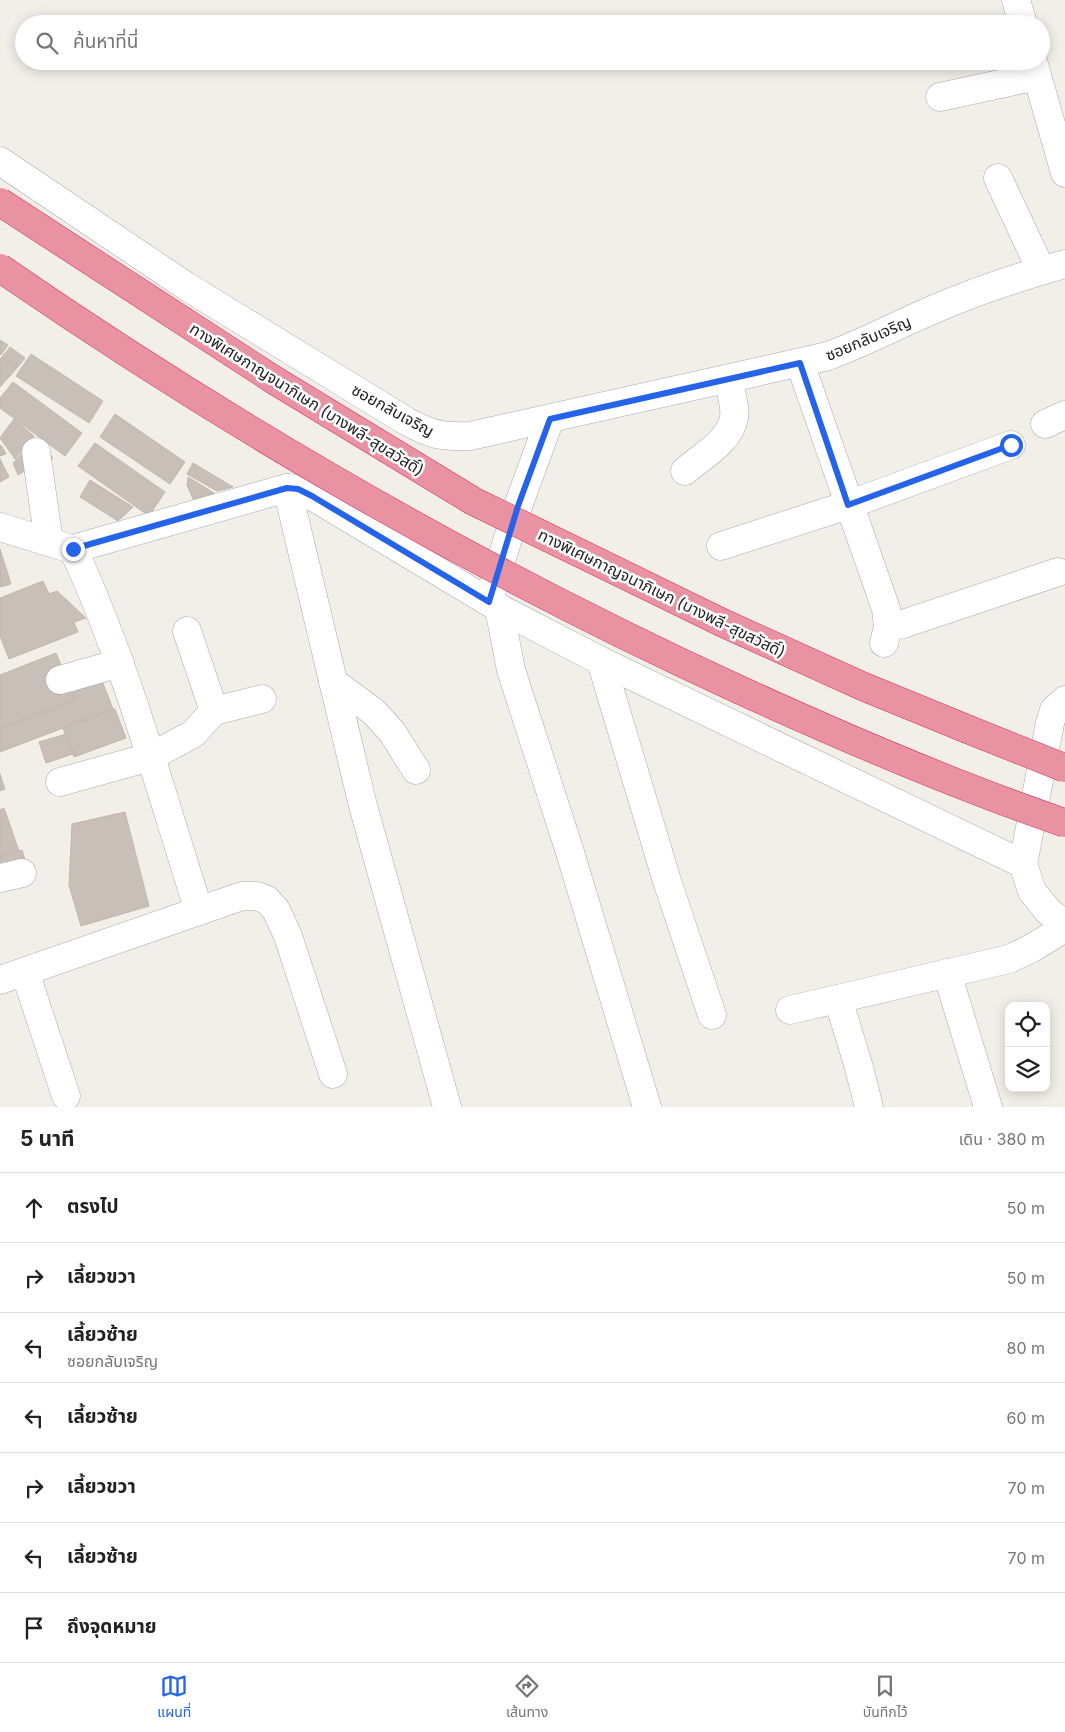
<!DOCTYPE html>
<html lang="th">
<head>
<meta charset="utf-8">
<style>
  :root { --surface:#fff; --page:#f2f2f2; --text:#222; --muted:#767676; --line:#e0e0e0; --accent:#2563eb }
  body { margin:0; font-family:Inter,"Noto Sans Thai",sans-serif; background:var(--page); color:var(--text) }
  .controls { position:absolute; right:15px; bottom:15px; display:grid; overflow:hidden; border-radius:10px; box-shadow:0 2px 12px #0003 }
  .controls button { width:45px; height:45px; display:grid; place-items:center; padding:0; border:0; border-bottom:1px solid var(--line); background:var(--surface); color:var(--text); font:25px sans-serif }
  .stop { position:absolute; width:15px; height:15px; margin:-11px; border:4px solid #2563eb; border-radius:50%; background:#fff }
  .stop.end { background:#2563eb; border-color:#fff; box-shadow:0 1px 5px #0008 }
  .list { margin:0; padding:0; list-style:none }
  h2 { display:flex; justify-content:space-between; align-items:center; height:65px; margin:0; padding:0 20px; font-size:21px }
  h2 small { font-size:16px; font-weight:400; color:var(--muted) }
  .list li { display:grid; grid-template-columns:32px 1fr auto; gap:15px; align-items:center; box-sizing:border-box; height:70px; padding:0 20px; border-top:1px solid var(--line) }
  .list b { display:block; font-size:19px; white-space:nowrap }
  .list p { margin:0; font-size:16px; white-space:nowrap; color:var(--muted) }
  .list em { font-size:16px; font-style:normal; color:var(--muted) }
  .icon { flex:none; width:28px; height:28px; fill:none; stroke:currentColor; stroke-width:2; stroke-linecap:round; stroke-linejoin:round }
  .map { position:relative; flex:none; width:1065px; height:1107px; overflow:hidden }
  .search { position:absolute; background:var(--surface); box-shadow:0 2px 12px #0003; left:15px; right:15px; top:15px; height:55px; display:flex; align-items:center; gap:12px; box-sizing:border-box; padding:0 18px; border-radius:28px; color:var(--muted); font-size:19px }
  .sheet { height:555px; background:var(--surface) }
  nav { display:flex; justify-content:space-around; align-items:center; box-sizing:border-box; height:70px; border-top:1px solid var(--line); background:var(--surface); font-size:14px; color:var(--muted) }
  nav a { display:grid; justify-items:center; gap:2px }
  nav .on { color:var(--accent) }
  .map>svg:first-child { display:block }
</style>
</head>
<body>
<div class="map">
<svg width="1065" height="1107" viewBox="0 0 1065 1107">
  <rect width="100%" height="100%" fill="#f2efe9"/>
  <!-- building -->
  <g fill="#c7bfb8" stroke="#c4b6ab">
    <polygon points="0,340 8,345 1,355 0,354"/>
    <polygon points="10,347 25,358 17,368 2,357"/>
    <polygon points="31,354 103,401 89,423 16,376"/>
    <polygon points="2,357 17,368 0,387 0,359"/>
    <polygon points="13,382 82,433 65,456 0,408 0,398"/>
    <polygon points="115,414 185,462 170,484 100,437"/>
    <polygon points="14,419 34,436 15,459 0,438"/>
    <polygon points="36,438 53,458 42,460 18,475 13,463"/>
    <polygon points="95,443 165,492 149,516 78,466"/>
    <polygon points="1,445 6,454 0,456 0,446"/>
    <polygon points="0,459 9,477 0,482"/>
    <polygon points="193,463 233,487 217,491 187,474"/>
    <polygon points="188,477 214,493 194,501 187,485"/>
    <polygon points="90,480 133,507 118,521 80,497"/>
    <polygon points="0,549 11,584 0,587"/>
    <polygon points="43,581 49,594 57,591 86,618 74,622 78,632 9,659 0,636 0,598"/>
    <polygon points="56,653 75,700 0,729 0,675"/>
    <polygon points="102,681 113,709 0,752 0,729 75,700 72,693"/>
    <polygon points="115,709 126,738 74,757 63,728"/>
    <polygon points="66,734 73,754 46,763 39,742"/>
    <polygon points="0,774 5,789 0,791"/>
    <polygon points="4,808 19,851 0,857 0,810"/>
    <polygon points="125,812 149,906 81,926 69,885 72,824"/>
    <polygon points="22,850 28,869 0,866 0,857"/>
  </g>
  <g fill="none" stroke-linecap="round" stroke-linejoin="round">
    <defs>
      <g id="minor">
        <polyline points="1016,0 1023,24"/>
        <polyline points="1033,61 1065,173"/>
        <polyline points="940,97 1037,76"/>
        <path d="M0,161L186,286L406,421C432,435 441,437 470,436L828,356C866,342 901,323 937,308C979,290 1022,276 1065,264"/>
        <polyline points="998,178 1041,270"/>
        <polyline points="800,363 886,609 888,626 884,643"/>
        <polyline points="1045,424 1065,415"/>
        <polyline points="36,452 49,542"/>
        <path d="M685,471C701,457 730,441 734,418C736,407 730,390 728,379"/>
        <polyline points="287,488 362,802 447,1107"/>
        <polyline points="0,527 65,547"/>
        <polyline points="721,546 848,505 1011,445"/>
        <polyline points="491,593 518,506 550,419"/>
        <polyline points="499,608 511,670 569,849 647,1107"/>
        <polyline points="888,626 903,624 1058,572"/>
        <polyline points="187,631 214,711"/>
        <polyline points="601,661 667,881 712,1015"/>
        <polyline points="60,680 120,663"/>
        <polyline points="333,682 374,712 392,732 416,770"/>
        <polyline points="1065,700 1054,710 1050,723 1023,864 1032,891 1047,910 1065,925"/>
        <polyline points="60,782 150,757 193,734 214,711 262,699"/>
        <polyline points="0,878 22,873"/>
        <path d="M199,911C160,790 127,665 73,549L287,488L297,489L312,496L499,608L601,661L1023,864"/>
        <polyline points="25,972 66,1096"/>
        <polyline points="947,973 988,1107"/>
        <polyline points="0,980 242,896 257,896 267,900 276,910 288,936 333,1074"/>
        <polyline points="838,999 858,1064 869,1107"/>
        <polyline points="790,1010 1009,959 1032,948 1065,928"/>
      </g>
      <polyline id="highway" points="723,623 862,686 967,729"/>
    </defs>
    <!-- minor casing -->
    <use href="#minor" stroke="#a9a9a9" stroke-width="29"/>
    <!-- highway casing -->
    <use href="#highway" stroke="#dc2a67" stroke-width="29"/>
    <!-- minor -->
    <use href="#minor" stroke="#fff" stroke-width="28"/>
    <!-- highway -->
    <use href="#highway" stroke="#e892a2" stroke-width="28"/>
    <defs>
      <g id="highway-bridge">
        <polyline points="0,202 274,380 473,501 723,623"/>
        <path d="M0,268C234,429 482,572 740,690C847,739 954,785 1065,823"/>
        <polyline points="967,729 1065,768"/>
      </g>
    </defs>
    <!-- highway-bridge casing -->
    <use href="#highway-bridge" stroke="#dc2a67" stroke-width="29" stroke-linecap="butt"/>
    <!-- highway-bridge -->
    <use href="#highway-bridge" stroke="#e892a2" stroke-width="28"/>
  </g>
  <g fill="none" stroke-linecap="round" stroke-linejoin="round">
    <!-- route -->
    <polyline stroke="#2563eb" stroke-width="6" points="73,549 287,488 298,489 312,496 489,602 518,506 550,419 800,363 848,505 1011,445"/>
  </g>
  <g text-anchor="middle" stroke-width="5" stroke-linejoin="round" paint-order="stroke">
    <!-- street labels -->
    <g font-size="16" fill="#222" stroke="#fff">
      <text transform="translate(868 338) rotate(-23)" y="6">ซอยกลับเจริญ</text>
      <text transform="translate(307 399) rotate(32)" y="6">ทางพิเศษกาญจนาภิเษก (บางพลี-สุขสวัสดิ์)</text>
      <text transform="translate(393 410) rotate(29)" y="6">ซอยกลับเจริญ</text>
      <text transform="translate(662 593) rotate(26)" y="6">ทางพิเศษกาญจนาภิเษก (บางพลี-สุขสวัสดิ์)</text>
    </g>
  </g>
</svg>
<div class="controls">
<button><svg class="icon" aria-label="locate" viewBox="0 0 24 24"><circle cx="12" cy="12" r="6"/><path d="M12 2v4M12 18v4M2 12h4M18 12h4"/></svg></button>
<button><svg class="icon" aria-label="layers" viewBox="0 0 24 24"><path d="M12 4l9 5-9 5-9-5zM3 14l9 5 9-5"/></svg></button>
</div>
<div class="stop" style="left:1011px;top:445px"></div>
<div class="stop end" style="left:73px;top:549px"></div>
<div class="search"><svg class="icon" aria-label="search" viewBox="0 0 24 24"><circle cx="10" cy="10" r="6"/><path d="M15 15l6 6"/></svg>ค้นหาที่นี่</div>
</div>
<section class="sheet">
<h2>5 นาที<small>เดิน · 380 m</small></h2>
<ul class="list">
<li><svg class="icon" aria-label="ahead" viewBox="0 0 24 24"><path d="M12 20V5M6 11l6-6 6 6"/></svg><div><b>ตรงไป</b></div><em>50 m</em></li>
<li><svg class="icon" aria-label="right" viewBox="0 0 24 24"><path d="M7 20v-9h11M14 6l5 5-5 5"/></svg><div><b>เลี้ยวขวา</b></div><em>50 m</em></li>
<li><svg class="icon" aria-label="left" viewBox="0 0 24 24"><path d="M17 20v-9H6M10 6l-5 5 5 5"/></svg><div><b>เลี้ยวซ้าย</b><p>ซอยกลับเจริญ</p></div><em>80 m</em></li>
<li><svg class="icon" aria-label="left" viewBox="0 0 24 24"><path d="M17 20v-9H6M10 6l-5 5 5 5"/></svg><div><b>เลี้ยวซ้าย</b></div><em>60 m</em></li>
<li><svg class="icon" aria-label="right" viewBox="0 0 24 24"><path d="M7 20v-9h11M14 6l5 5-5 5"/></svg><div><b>เลี้ยวขวา</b></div><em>70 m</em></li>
<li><svg class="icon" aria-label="left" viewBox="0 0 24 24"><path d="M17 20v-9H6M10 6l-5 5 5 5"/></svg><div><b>เลี้ยวซ้าย</b></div><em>70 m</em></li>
<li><svg class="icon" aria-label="arrive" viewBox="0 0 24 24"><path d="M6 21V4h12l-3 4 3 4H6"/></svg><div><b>ถึงจุดหมาย</b></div></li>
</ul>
</section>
<nav>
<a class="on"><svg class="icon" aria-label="map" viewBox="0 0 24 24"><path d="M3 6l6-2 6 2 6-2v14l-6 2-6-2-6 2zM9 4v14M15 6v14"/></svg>แผนที่</a>
<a><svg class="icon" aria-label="directions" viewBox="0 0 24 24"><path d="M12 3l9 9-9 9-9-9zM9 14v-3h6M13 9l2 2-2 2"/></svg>เส้นทาง</a>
<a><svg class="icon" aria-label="saved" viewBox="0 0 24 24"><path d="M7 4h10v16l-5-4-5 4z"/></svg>บันทึกไว้</a>
</nav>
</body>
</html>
